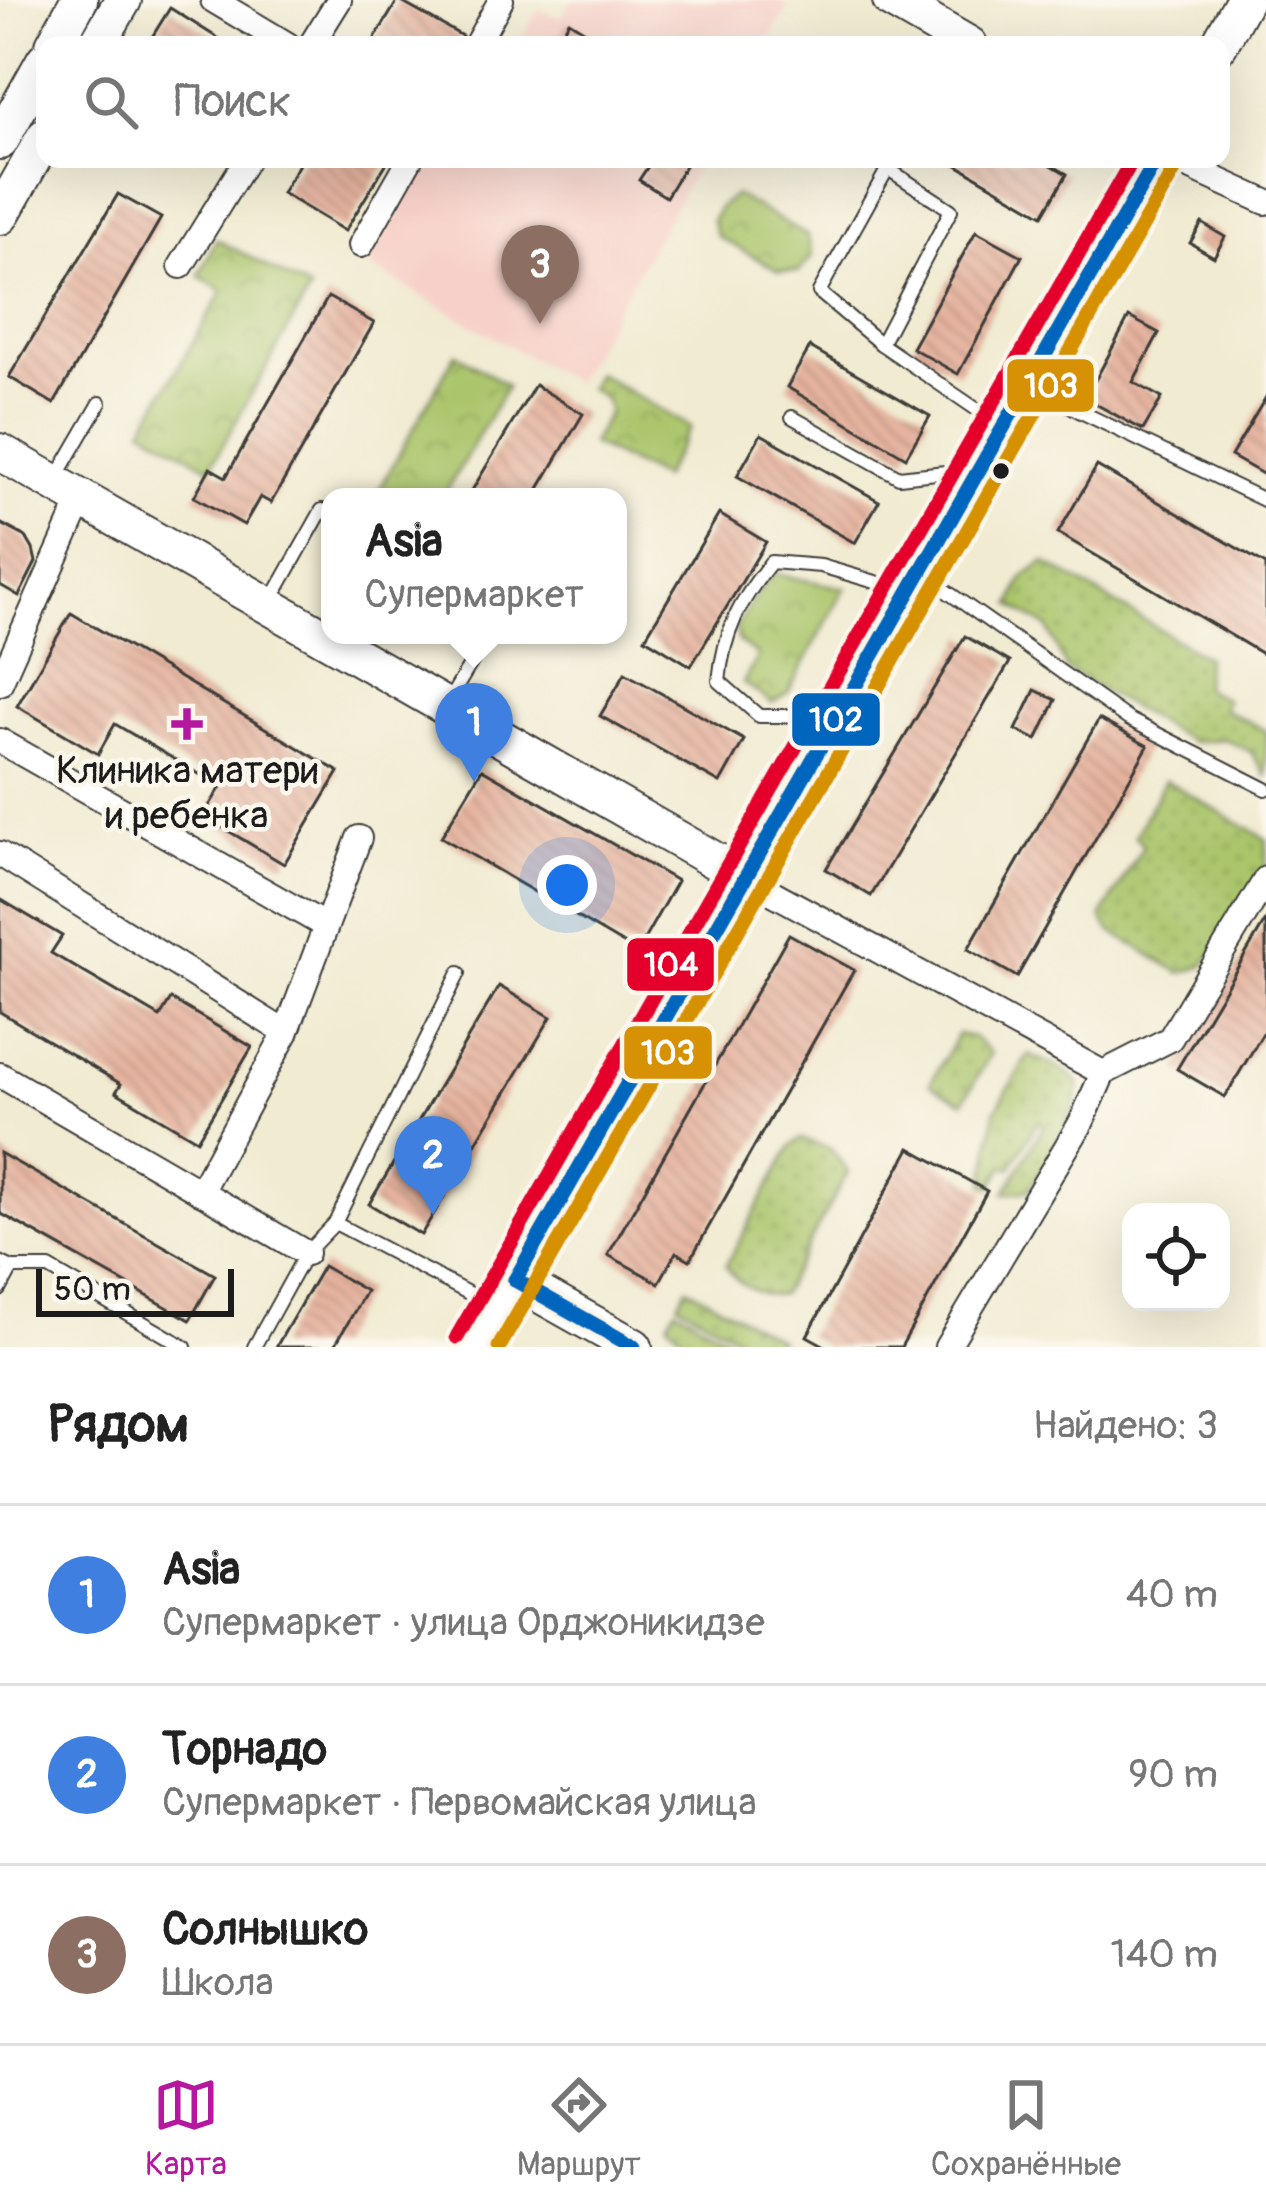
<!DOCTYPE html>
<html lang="ru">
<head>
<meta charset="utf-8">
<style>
  :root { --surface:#fff; --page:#f6f6f6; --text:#222; --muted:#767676; --line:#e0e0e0; --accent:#b5179e }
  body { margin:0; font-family:Pangolin,sans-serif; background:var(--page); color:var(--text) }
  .controls { position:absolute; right:36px; bottom:36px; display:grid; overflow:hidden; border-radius:24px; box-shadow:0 12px 48px #0002 }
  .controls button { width:108px; height:108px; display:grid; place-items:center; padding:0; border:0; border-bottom:3px solid var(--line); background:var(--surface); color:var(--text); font:60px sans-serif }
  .scale { position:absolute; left:36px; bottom:30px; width:198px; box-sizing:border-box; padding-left:12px; border:6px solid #1c1c1c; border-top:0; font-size:33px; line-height:42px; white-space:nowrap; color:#1c1c1c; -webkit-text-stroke:9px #fbf7ec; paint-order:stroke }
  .you { position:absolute; left:567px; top:885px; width:42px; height:42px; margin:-30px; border:9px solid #fff; border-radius:50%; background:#1a73e8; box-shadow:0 0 0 18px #1a73e833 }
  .badge { display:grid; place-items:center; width:78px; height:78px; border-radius:50%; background:var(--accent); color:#fff; font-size:39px; font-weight:700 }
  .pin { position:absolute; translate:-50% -99px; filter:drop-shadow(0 3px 6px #0008) }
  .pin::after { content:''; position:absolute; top:63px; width:42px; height:36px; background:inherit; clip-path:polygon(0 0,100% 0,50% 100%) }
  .popup { position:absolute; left:321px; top:488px; width:306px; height:156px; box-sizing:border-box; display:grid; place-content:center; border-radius:24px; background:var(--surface); filter:drop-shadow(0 3px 9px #0005); font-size:39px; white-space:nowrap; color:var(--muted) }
  .popup b { font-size:45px; color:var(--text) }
  .popup::after { content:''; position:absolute; left:50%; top:100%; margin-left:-24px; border:24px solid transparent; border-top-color:var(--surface) }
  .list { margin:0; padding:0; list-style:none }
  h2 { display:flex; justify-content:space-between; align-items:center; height:156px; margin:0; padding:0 48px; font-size:51px }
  h2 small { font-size:39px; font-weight:400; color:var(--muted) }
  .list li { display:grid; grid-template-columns:78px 1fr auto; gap:36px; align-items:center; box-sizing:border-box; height:180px; padding:0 48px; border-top:3px solid var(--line) }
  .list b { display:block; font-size:45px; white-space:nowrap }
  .list p { margin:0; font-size:39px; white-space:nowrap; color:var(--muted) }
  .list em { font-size:39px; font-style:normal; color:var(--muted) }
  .icon { flex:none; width:66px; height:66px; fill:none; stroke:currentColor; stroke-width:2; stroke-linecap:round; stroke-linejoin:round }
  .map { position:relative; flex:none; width:1266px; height:1347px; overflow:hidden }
  .search { position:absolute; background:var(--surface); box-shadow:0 12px 48px #0002; left:36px; right:36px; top:36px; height:132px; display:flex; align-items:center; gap:30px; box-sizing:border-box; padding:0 42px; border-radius:24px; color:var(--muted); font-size:45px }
  .sheet { height:696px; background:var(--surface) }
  nav { display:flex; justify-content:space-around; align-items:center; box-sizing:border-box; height:168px; border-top:3px solid var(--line); background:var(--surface); font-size:33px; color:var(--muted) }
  nav a { display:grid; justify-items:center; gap:6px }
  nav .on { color:var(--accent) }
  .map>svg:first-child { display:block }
</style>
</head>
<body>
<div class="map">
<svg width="1266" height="1347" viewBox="0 0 1266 1347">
  <defs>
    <pattern id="grass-dots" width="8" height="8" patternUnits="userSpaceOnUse" patternTransform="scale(3)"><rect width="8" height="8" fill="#aac56b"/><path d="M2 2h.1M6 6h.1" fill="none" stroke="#92a95c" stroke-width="1.8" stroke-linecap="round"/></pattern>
    <pattern id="park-crowns" width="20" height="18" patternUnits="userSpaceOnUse" patternTransform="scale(3)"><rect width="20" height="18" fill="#aac56b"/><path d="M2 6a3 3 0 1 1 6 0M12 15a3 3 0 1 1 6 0" fill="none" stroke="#92a95c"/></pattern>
    <pattern id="building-back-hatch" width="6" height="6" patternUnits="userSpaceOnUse" patternTransform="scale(3)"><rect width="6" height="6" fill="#e5b39f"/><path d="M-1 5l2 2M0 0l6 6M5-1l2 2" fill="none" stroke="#c49988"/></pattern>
  </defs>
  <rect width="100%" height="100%" fill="#fbf7ec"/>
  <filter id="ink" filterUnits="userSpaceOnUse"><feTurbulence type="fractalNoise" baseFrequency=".00833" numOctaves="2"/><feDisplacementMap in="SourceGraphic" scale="24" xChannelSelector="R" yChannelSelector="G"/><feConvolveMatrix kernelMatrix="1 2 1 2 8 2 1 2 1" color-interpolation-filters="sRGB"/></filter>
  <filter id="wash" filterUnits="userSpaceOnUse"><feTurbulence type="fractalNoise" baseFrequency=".004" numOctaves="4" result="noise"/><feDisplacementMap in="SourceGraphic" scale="48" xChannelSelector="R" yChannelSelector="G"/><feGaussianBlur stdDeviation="2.7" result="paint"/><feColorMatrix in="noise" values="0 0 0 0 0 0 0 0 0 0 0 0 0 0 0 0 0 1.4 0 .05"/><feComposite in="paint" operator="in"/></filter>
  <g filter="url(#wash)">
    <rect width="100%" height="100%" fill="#f1ebd2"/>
    <!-- built -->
    <g fill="#f7d1c9">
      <polygon points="572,0 776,0 788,7 766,45 517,45 539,9 560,18"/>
      <polygon points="429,159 701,159 574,383 368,265"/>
    </g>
    <!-- grass -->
    <g fill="url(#grass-dots)" stroke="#637044" stroke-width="3">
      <polygon points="1045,562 1206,657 1204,688 1226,700 1223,709 1266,731 1266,776 1251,752 1224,739 1191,742 1067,670 1048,628 1012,605 1023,578"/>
      <polygon points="1165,780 1266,839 1266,870 1204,966 1181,973 1110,931 1101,918 1143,846 1135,836"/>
      <polygon points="958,1034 973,1037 991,1053 963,1102 930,1084"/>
      <path d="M1029,1054C1041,1061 1073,1071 1078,1084C1085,1104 1040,1170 1029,1190L1005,1193L1044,1125L1038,1121L1010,1169L1004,1166L992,1187L985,1184L995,1111Z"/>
      <path d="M801,1139L831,1149L848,1172L781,1294C761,1299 734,1282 726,1265L792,1145Z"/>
      <polygon points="687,1287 779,1339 774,1347 755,1347 678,1303"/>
      <polygon points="676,1308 742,1347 693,1347 668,1322"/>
    </g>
    <!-- park -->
    <g fill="url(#park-crowns)" stroke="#637044" stroke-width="3">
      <polygon points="735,195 808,236 812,256 799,272 779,271 717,236 712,221 719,207"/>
      <polygon points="216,239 310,290 210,468 143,428 223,291 199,276"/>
      <polygon points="456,353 507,386 443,497 375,497"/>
      <polygon points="597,373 690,427 662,478 591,444 609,412 604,398 589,388"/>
      <polygon points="771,573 845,588 788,693 772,703 743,683 758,656 738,641 736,627"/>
    </g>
    <g id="blocks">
      <!-- building -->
      <g fill="url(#building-back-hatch)">
        <polygon points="398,0 462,36 460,45 371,45"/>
        <polygon points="170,8 229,45 147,45"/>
        <polygon points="569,21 608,45 555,45"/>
        <polygon points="302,159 389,159 345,231 282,193"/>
        <polygon points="653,159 689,159 666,197 639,180"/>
        <polygon points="947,159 1041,159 1067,174 1043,215"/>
        <polygon points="118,194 161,218 54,404 9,377"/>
        <polygon points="1202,223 1225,237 1214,257 1190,243"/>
        <polygon points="976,231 1022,256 958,374 912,348"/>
        <polygon points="328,297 374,323 271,503 260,497 244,525 194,497 210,468 226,477"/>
        <polygon points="1129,317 1159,333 1133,382 1162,398 1143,430 1092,402 1090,390"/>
        <polygon points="810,347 930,416 906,457 787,387"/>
        <polygon points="535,385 583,414 534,497 468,497"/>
        <polygon points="1266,397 1266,476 1231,456"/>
        <polygon points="761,434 879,501 855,543 737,476"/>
        <polygon points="1097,466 1266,565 1266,656 1058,533"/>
        <polygon points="719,514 766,542 691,666 645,638"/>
        <polygon points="0,523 26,537 33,549 36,562 19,596 0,585"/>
        <polygon points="71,613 339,772 284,864 203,816 221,787 115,724 98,754 17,706"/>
        <polygon points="965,636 1010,662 871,896 826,869"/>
        <polygon points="625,673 744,740 720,783 600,716"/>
        <polygon points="1035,690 1056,700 1037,740 1016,730"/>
        <polygon points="1099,719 1148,746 1017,977 968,949"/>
        <polygon points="482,769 677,881 637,952 441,837"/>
        <polygon points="0,899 62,936 51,953 160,1017 171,999 252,1047 197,1140 116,1092 121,1084 0,1012"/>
        <polygon points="1266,920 1266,1028 1225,1097 1177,1069"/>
        <polygon points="789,934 854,970 690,1260 676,1252 659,1283 608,1255"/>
        <polygon points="499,986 551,1017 421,1235 369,1204"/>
        <polygon points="910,1148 987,1191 901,1347 827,1347 807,1336"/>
        <polygon points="0,1153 215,1275 190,1320 0,1213"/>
        <polygon points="323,1266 366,1291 334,1347 276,1347"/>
      </g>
    </g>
  </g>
  <g filter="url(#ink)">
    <use href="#blocks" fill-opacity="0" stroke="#3c3b37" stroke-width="3"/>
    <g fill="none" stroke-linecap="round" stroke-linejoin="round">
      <defs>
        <g id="lane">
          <polyline points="873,159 951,210 881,344"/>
          <polyline points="893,159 819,292 881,344 1001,426"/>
          <polyline points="1032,382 1077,410 1266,501"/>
          <polyline points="792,417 899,477 973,469"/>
          <polyline points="57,477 100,403"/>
          <polyline points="922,574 1128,719 1266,789"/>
          <polyline points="272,599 322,510"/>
          <polyline points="449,700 488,635"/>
          <path d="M833,716H759L719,681C724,631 740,601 771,562L821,566L906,591"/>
          <polyline points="335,1223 491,1305"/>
          <polyline points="0,1262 12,1268 49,1268 185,1347"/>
          <polyline points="0,1290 12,1268"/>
          <polyline points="254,1347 306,1253 335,1223 459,973"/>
        </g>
        <g id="street">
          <polyline points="213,0 288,45"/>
          <polyline points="311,45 339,0"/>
          <polyline points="476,45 501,0"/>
          <polyline points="1172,159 1266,202"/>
          <polyline points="361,245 410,159"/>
          <polyline points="181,266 247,159"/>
          <polyline points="0,683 82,499"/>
          <polyline points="0,741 326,926"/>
          <polyline points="0,854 286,1033"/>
          <polyline points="742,876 1103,1073"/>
          <polyline points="0,1075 306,1253"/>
          <polyline points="200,1192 286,1033 359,838"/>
          <polyline points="947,1347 1081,1123 1103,1073 1170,1039 1266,879"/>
        </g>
        <g id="secondary">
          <polyline points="891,0 969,45"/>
          <polyline points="54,45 79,0"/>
          <polyline points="97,45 123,0"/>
          <polyline points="1219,45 1244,0"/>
          <polyline points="0,141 45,60"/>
          <polyline points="0,216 45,137"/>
          <polyline points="0,452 742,876"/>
          <polyline points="515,1280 634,1347"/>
          <polyline points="475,1347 1157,159"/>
        </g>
      </defs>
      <!-- lane casing -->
      <use href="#lane" stroke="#3c3b37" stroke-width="16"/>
      <!-- street casing -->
      <use href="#street" stroke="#3c3b37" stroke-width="28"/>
      <!-- secondary casing -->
      <use href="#secondary" stroke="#3c3b37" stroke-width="40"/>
      <!-- lane -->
      <use href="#lane" stroke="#fff" stroke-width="12"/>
      <!-- street -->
      <use href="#street" stroke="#fff" stroke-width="24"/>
      <!-- secondary -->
      <use href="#secondary" stroke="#fff" stroke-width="36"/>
      <defs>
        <g id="bus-1">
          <polyline points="515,1280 1157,159"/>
          <polyline points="515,1280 634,1347"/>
        </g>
        <polyline id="bus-2" points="499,1347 1175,169"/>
        <polyline id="bus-3" points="457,1337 1133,159"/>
      </defs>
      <!-- bus-1 casing -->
      <use href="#bus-1" stroke="#fbf7ec" stroke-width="24"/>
      <!-- bus-2 casing -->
      <use href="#bus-2" stroke="#fbf7ec" stroke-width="24"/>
      <!-- bus-3 casing -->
      <use href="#bus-3" stroke="#fbf7ec" stroke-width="24"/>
      <!-- bus-1 -->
      <use href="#bus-1" stroke="#0065bd" stroke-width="15"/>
      <!-- bus-2 -->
      <use href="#bus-2" stroke="#d69104" stroke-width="15"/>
      <!-- bus-3 -->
      <use href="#bus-3" stroke="#e4002b" stroke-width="15"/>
    </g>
  </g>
  <!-- markers -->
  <circle fill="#1c1c1c" stroke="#fbf7ec" stroke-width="4.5" cx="1001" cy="471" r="10"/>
  <path fill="#b5179e" stroke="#fbf7ec" stroke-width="4.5" d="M181 706h12v12h12v12h-12v12h-12v-12h-12v-12h12z"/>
  <g text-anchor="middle" stroke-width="9" stroke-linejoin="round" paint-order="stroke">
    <!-- poi labels -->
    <g font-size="39" fill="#1c1c1c" stroke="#fbf7ec">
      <text x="187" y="783">Клиника матери<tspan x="187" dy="45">и ребенка</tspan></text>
    </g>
  </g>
  <g stroke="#fbf7ec" stroke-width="4.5">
    <rect x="1005" y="357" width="91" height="57" rx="12" fill="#d69104"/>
    <rect x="790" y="691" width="92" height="57" rx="12" fill="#0065bd"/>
    <rect x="625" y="936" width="91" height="57" rx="12" fill="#e4002b"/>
    <rect x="622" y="1024" width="92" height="57" rx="12" fill="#d69104"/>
  </g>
  <g font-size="33" text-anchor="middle" font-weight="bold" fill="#fff">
    <text x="1051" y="397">103</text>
    <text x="836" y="731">102</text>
    <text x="671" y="976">104</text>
    <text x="668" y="1064">103</text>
  </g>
</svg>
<div class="controls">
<button><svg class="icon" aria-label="locate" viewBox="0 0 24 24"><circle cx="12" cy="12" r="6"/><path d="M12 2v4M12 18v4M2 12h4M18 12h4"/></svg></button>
</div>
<div class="scale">50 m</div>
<div class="you"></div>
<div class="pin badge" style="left:474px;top:782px;background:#3f7fe0">1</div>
<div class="popup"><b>Asia</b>Супермаркет</div>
<div class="pin badge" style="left:433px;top:1215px;background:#3f7fe0">2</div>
<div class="pin badge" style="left:540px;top:324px;background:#8d6e63">3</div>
<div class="search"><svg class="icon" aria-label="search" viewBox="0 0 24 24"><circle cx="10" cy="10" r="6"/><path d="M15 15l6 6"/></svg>Поиск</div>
</div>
<section class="sheet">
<h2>Рядом<small>Найдено: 3</small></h2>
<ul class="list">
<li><span class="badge" style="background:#3f7fe0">1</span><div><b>Asia</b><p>Супермаркет · улица Орджоникидзе</p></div><em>40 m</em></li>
<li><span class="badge" style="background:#3f7fe0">2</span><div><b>Торнадо</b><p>Супермаркет · Первомайская улица</p></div><em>90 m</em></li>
<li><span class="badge" style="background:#8d6e63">3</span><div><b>Солнышко</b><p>Школа</p></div><em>140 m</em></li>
</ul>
</section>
<nav>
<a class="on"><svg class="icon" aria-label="map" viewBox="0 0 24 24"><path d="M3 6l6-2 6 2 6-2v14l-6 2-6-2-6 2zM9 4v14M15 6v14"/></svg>Карта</a>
<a><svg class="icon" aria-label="directions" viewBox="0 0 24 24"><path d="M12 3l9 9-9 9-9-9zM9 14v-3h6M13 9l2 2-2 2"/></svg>Маршрут</a>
<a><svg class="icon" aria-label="saved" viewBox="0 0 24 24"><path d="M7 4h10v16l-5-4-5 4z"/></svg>Сохранённые</a>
</nav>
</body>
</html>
